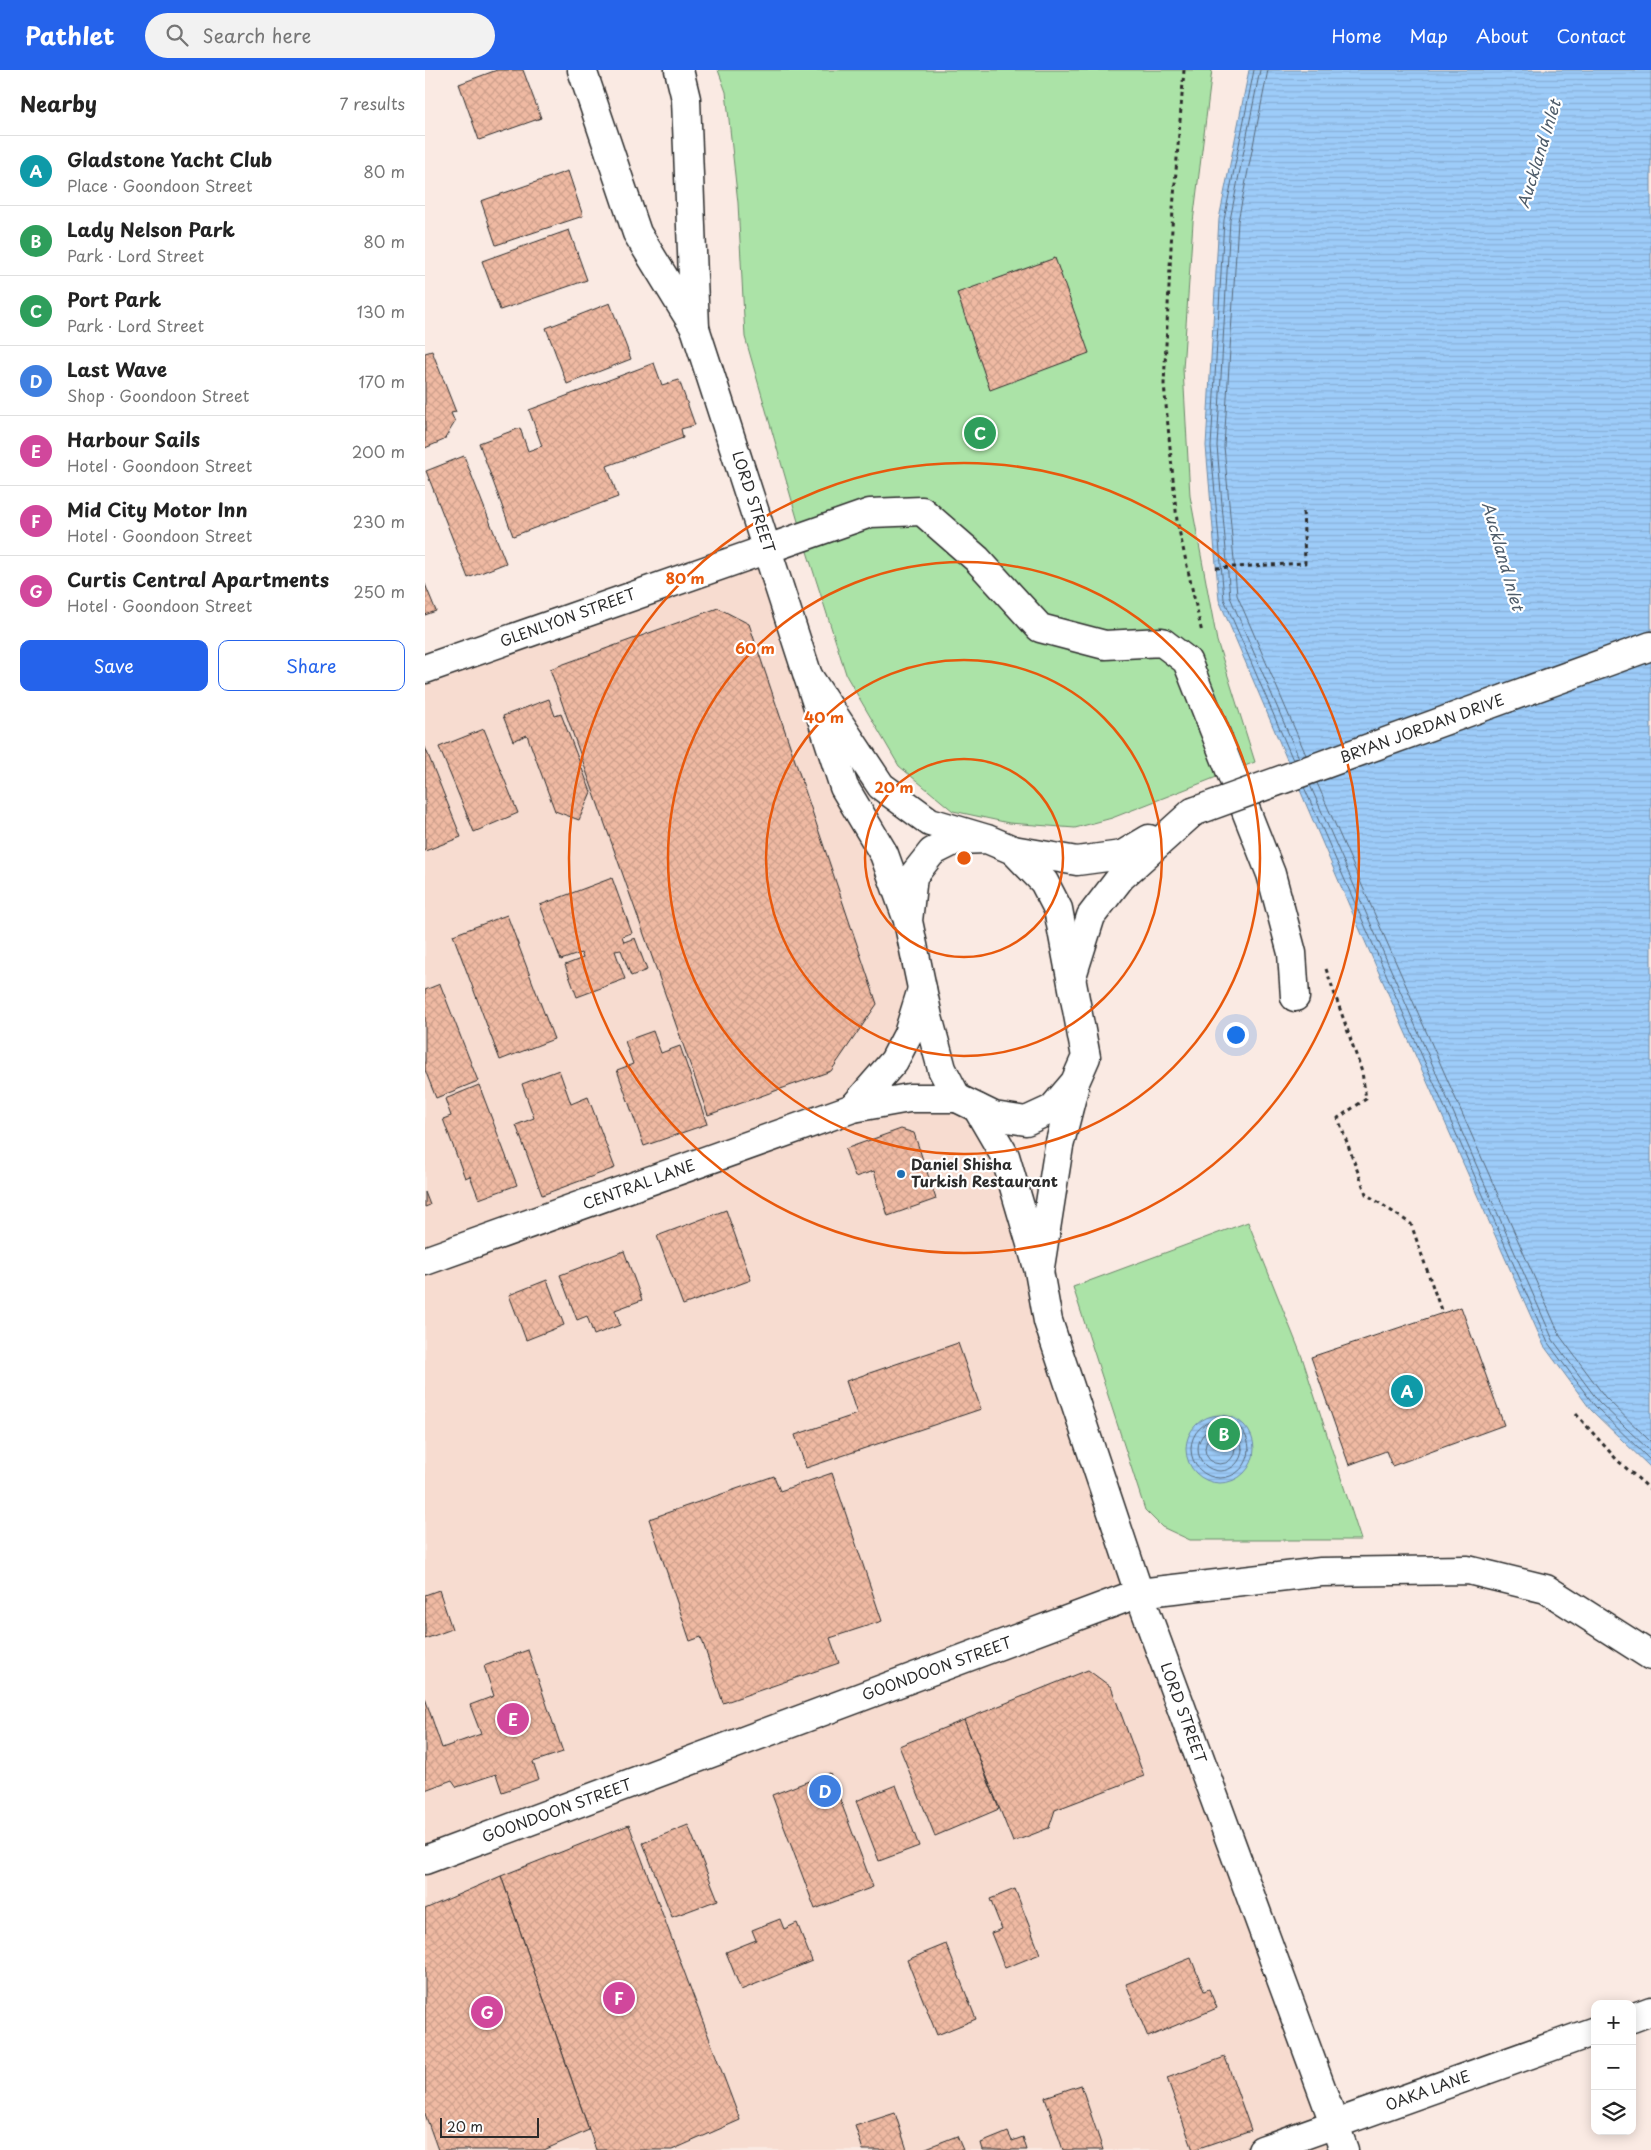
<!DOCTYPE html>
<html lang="en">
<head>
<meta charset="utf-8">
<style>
  :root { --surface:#fff; --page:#f2f2f2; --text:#222; --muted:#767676; --line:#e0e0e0; --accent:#2563eb }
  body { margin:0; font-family:"Playpen Sans",sans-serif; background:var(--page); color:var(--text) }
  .controls { position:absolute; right:15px; bottom:15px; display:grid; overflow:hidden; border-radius:10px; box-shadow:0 2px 12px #0003 }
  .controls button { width:45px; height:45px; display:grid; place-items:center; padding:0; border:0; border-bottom:1px solid var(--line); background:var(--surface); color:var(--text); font:25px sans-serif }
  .scale { position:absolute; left:15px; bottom:12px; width:99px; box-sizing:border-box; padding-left:5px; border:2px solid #2b2b2b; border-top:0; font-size:14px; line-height:18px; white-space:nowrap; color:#2b2b2b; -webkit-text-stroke:4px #fff; paint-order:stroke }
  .you { position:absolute; left:810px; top:964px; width:18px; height:18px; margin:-12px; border:4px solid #fff; border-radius:50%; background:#1a73e8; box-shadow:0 0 0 8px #1a73e833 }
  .badge { display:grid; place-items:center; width:32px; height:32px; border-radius:50%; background:var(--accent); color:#fff; font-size:16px; font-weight:700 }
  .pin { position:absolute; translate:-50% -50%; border:2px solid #fff; box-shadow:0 1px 5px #0006 }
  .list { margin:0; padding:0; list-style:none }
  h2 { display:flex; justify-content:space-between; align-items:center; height:65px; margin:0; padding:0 20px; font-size:21px }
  h2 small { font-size:16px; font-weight:400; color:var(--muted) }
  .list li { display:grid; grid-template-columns:32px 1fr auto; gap:15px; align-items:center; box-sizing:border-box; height:70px; padding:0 20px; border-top:1px solid var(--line) }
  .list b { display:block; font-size:19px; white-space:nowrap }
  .list p { margin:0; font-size:16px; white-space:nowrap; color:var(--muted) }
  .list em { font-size:16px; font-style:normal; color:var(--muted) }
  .actions { display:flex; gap:10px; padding:15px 20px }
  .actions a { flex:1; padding:11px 0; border:1px solid var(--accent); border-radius:10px; text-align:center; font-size:18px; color:var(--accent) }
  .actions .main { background:var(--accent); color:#fff }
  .icon { flex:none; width:28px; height:28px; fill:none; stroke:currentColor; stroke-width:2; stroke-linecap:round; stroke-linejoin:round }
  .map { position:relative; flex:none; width:1226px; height:2080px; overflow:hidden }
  header { display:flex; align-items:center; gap:30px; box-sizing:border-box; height:70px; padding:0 25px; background:var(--accent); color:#fff }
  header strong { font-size:24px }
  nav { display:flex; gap:28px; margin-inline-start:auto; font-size:18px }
  .search { width:350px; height:45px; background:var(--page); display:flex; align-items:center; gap:12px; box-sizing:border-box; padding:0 18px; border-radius:28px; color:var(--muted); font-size:19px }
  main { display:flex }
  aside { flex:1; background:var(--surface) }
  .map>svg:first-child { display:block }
</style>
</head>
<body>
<header>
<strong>Pathlet</strong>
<div class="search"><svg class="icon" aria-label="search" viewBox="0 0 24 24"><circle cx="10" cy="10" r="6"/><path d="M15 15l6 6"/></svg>Search here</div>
<nav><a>Home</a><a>Map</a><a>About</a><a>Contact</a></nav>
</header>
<main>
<aside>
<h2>Nearby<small>7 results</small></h2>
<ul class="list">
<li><span class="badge" style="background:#0f9aa8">A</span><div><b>Gladstone Yacht Club</b><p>Place · Goondoon Street</p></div><em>80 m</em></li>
<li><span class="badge" style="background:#2e9e5b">B</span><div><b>Lady Nelson Park</b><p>Park · Lord Street</p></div><em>80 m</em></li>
<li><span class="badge" style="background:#2e9e5b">C</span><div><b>Port Park</b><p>Park · Lord Street</p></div><em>130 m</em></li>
<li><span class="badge" style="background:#3f7fe0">D</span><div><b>Last Wave</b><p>Shop · Goondoon Street</p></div><em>170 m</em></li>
<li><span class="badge" style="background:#d1479c">E</span><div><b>Harbour Sails</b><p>Hotel · Goondoon Street</p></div><em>200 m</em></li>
<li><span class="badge" style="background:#d1479c">F</span><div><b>Mid City Motor Inn</b><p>Hotel · Goondoon Street</p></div><em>230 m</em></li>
<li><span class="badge" style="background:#d1479c">G</span><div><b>Curtis Central Apartments</b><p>Hotel · Goondoon Street</p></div><em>250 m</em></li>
</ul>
<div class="actions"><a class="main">Save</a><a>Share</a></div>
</aside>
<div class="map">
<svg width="1226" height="2080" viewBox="0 0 1226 2080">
  <defs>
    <pattern id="water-rules" width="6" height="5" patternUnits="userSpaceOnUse" patternTransform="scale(1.25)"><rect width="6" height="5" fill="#9dccf9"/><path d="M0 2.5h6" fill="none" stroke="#87afd6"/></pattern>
    <pattern id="building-cross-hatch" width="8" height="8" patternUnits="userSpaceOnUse" patternTransform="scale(1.25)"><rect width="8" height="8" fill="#f0baa3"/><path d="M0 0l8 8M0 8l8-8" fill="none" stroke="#cea08c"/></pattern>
  </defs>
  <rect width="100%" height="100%" fill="#faeae3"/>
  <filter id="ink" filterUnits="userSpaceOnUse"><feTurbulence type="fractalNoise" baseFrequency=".02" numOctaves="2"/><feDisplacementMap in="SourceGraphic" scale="10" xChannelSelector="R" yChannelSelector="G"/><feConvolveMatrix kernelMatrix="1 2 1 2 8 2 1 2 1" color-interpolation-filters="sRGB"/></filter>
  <g filter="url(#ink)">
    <!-- built -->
    <polygon fill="#f7dcd0" points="343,477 419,717 503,947 429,1038 552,1038 919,2080 0,2080 0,599"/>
    <!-- park -->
    <g fill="#abe3a7" stroke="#6b8769">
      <polygon points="293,0 787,0 768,152 758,299 765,426 792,571 830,692 687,748 650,758 584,753 528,741 474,696 422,607 378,469 320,267 313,133 301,22"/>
      <polygon points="823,1152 877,1287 936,1470 765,1470 737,1457 720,1440 648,1217"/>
    </g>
    <!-- water -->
    <g fill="url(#water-rules)" stroke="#6f8ca7">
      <polygon points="824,0 1226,0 1226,1398 1166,1340 1119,1276 924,835 794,530 781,376 794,149"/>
      <circle cx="795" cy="1379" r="34"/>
    </g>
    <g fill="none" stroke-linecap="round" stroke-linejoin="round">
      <!-- shore -->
      <g stroke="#596b7d" stroke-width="1">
        <polyline points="829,0 799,150 786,377 799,529 868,690"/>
        <polyline points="835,0 805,150 792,376 805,527 874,688"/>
        <polyline points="843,0 813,151 799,376 812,525 881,685"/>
        <polyline points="892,713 1135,1266 1180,1327 1226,1372"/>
        <polyline points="885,715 1128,1270 1174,1332 1226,1382"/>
        <polyline points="879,717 1123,1273 1170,1336 1226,1391"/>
        <circle cx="795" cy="1379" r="29"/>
        <circle cx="795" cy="1379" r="22"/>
        <circle cx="795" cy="1379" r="15"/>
      </g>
    </g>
    <!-- building -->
    <g fill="url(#building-cross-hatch)" stroke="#2b2b2b">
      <polygon points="72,0 98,0 116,48 54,70 34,14"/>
      <polygon points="143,101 158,146 71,175 56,131"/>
      <polygon points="144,160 162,210 75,240 57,191"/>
      <polygon points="630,188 664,283 565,320 532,223"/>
      <polygon points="185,233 206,289 142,314 121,258"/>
      <polygon points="7,281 31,342 26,343 30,352 19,370 0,378 0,283"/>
      <polygon points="229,293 237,315 254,310 270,355 256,359 258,368 182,396 193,427 88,466 54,373 95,358 103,381 117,376 104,340"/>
      <polygon points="39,386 81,493 43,508 1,401"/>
      <polygon points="0,514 11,541 0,545"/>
      <polygon points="293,538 324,554 452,934 406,1001 283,1045 125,599"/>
      <polygon points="124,629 130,646 136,644 166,722 154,750 130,741 102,665 88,671 78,646"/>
      <polygon points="59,659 93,743 49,762 14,677"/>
      <polygon points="0,677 36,767 0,781"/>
      <polygon points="187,808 207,863 197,866 199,872 210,868 222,900 206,906 196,880 190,881 200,909 152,927 140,895 158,888 156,883 136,890 115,835"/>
      <polygon points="82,845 129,969 75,990 28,865"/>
      <polygon points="15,914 53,1011 11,1028 0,1000 0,920"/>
      <polygon points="228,961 236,983 255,976 282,1054 219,1076 192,1000 208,994 200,971"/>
      <polygon points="134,1000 146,1034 163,1027 190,1098 117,1125 91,1055 109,1048 97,1014"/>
      <polygon points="54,1015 92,1115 54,1129 45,1106 40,1108 18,1049 26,1046 20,1029"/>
      <polygon points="476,1059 489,1063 511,1129 463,1146 449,1101 430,1107 420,1079"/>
      <polygon points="0,1122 5,1135 0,1137"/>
      <polygon points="301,1140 326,1210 258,1235 232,1166"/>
      <polygon points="199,1181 217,1230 190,1240 195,1255 169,1265 162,1246 152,1250 135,1205"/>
      <polygon points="122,1210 139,1255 101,1270 84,1225"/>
      <polygon points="1036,1237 1079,1355 967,1396 961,1381 924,1395 886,1287"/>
      <polygon points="533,1273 556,1339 381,1398 370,1365 432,1344 421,1311"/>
      <polygon points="407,1403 457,1551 405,1568 414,1593 298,1633 276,1567 265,1571 224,1449 349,1406 355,1421"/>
      <polygon points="14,1520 27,1559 0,1569 0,1525"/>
      <polygon points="103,1580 138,1682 108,1692 114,1709 77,1722 71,1704 32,1717 27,1710 0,1720 0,1628 17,1678 56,1664 45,1635 69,1626 59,1596"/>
      <polygon points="663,1600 686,1617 719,1706 630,1740 624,1758 588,1772 539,1650"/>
      <polygon points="539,1650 574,1739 510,1766 474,1676"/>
      <polygon points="405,1703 448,1817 390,1839 347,1725"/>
      <polygon points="471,1715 494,1776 454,1791 431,1731"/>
      <polygon points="204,1755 315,2050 247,2080 171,2080 76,1806"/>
      <polygon points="263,1755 293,1830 247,1847 218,1773"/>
      <polygon points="76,1806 164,2060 119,2080 13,2080 0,2044 0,1839"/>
      <polygon points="590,1819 615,1884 580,1898 566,1863 577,1859 565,1829"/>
      <polygon points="355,1849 359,1859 372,1853 387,1891 316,1920 301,1882 331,1870 327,1860"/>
      <polygon points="521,1874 551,1949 512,1965 482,1890"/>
      <polygon points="766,1888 779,1921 784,1919 792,1938 723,1967 701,1914"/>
      <polygon points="800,1987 826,2060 768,2080 742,2008"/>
      <polygon points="656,2015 678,2080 638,2080 620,2027"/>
      <polygon points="470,2043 482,2080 438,2080 430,2056"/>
      <polygon points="583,2062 587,2071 598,2067 602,2080 558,2080 556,2073"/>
      <polygon points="532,2066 538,2080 496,2080"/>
    </g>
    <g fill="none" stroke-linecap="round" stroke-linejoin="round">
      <defs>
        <g id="minor">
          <polyline points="157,0 212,163 270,258"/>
          <polyline points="0,599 445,443 497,441 552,489 615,558 680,575 737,572 762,591 846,804 867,883 870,927"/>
          <polyline points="428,1038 469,991 483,964 497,919"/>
          <polyline points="0,1191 428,1038 484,1028 532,1028"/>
          <polyline points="1207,1948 1226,1941"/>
          <polyline points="837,2080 1170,1961"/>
        </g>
        <polyline id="tertiary" points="0,1790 714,1523 896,1502 1043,1500 1121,1519 1226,1586"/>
        <g id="secondary">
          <polyline points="254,0 261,29 270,258 419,717 459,784 481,845"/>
          <polyline points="383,606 456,716 505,752 562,769 588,780 619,812 633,839 661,987 650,1012 627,1039 601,1051 569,1046 532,1028 517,999 503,947 483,851 488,806 507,782 531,770 562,769"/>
          <polyline points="1082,628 1226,576"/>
          <polyline points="588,780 652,791 697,785 724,769"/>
          <polyline points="647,906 666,846 696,807 768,742"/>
          <polyline points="552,1038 580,1086 614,1201 623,1251 714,1523 919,2080"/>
          <polyline points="615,1197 634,1076 649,1018"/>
        </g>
      </defs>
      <!-- minor casing -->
      <use href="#minor" stroke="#2b2b2b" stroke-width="31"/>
      <!-- tertiary casing -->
      <use href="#tertiary" stroke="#2b2b2b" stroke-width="31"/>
      <!-- secondary casing -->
      <use href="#secondary" stroke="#2b2b2b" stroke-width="31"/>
      <!-- path -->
      <g stroke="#2b2b2b" stroke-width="3" stroke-dasharray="4 4" stroke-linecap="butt">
        <polyline points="759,0 748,139 739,314 752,451 777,563"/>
        <polyline points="791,498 880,493 878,438"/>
        <polyline points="901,899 937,1002 941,1029 913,1048 941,1124 986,1154 1017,1243"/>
        <polyline points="1151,1344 1192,1390 1226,1420"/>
      </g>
      <!-- minor -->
      <use href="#minor" stroke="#fff" stroke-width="28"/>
      <!-- tertiary -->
      <use href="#tertiary" stroke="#fff" stroke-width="28"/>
      <!-- secondary -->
      <use href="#secondary" stroke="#fff" stroke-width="28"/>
      <defs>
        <polyline id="secondary-bridge" points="768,742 1082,628"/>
      </defs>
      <!-- secondary-bridge casing -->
      <use href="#secondary-bridge" stroke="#2b2b2b" stroke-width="31" stroke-linecap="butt"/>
      <!-- secondary-bridge -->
      <use href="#secondary-bridge" stroke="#fff" stroke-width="28"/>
    </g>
  </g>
  <!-- distance rings -->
  <g fill="none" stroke="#e8590c" stroke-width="2.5">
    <circle cx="539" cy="788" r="99"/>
    <circle cx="539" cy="788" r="198"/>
    <circle cx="539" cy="788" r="296"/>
    <circle cx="539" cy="788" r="395"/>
  </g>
  <!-- markers -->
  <circle fill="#1f6fb2" stroke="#fff" stroke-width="2" cx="476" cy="1104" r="5"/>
  <g text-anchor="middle" stroke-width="4.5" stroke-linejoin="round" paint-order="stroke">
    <!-- street labels -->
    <g font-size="15" fill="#2b2b2b" stroke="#fff">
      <text transform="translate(328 432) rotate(72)" y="5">LORD STREET</text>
      <text transform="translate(143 548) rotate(-20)" y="5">GLENLYON STREET</text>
      <text transform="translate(997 659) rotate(-20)" y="5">BRYAN JORDAN DRIVE</text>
      <text transform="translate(214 1115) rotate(-20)" y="5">CENTRAL LANE</text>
      <text transform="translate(512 1599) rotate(-20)" y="5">GOONDOON STREET</text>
      <text transform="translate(758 1643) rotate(70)" y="5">LORD STREET</text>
      <text transform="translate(132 1741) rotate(-20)" y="5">GOONDOON STREET</text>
      <text transform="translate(1003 2021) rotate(-20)" y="5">OAKA LANE</text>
    </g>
    <!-- poi labels -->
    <g font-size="15" font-weight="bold" fill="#2b2b2b" stroke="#fff" text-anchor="start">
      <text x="486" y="1100">Daniel Shisha<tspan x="486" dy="17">Turkish Restaurant</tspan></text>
    </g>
    <!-- water labels -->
    <g font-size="16" font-style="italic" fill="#4d5b69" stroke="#fff">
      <text transform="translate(1114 84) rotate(-73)" y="6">Auckland Inlet</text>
      <text transform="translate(1078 486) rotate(74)" y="6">Auckland Inlet</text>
    </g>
  </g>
  <circle cx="539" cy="788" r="8" fill="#e8590c" stroke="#fff" stroke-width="2.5"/>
  <g font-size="15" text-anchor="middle" font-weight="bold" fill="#e8590c" stroke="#fff" stroke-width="4.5" stroke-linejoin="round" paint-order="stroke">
    <text x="260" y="514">80 m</text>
    <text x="330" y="584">60 m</text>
    <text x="399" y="653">40 m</text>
    <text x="469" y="723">20 m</text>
  </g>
</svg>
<div class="controls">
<button>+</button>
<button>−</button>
<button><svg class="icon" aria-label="layers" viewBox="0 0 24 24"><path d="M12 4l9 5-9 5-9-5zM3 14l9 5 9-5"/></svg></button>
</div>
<div class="scale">20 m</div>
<div class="you"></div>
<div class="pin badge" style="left:982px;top:1321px;background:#0f9aa8">A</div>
<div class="pin badge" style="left:799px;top:1364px;background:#2e9e5b">B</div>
<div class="pin badge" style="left:555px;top:363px;background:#2e9e5b">C</div>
<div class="pin badge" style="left:400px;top:1721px;background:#3f7fe0">D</div>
<div class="pin badge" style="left:88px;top:1649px;background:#d1479c">E</div>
<div class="pin badge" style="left:194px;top:1928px;background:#d1479c">F</div>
<div class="pin badge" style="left:62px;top:1942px;background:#d1479c">G</div>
</div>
</main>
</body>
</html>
